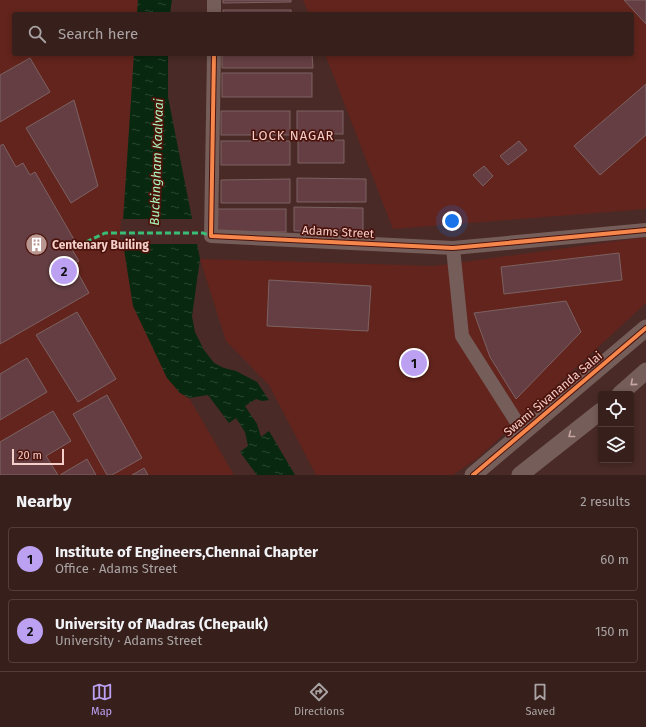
<!DOCTYPE html>
<html lang="en">
<head>
<meta charset="utf-8">
<style>
  :root { --surface:#37201c; --page:#422d29; --text:#f1f3f6; --muted:#aaa3a3; --line:#513e3b; --accent:#bca0f2 }
  body { margin:0; font-family:"Fira Sans",sans-serif; background:var(--page); color:var(--text) }
  .controls { position:absolute; right:12px; bottom:12px; display:grid; overflow:hidden; border-radius:4px; box-shadow:0 2px 6px #0003 }
  .controls button { width:36px; height:36px; display:grid; place-items:center; padding:0; border:0; border-bottom:1px solid var(--line); background:var(--surface); color:var(--text); font:20px sans-serif }
  .scale { position:absolute; left:12px; bottom:10px; width:52px; box-sizing:border-box; padding-left:4px; border:2px solid #f4cec8; border-top:0; font-size:11px; line-height:14px; white-space:nowrap; color:#f4cec8; -webkit-text-stroke:3px #4c130c; paint-order:stroke }
  .you { position:absolute; left:452px; top:221px; width:14px; height:14px; margin:-10px; border:3px solid #fff; border-radius:50%; background:#1a73e8; box-shadow:0 0 0 6px #1a73e833 }
  .badge { display:grid; place-items:center; width:26px; height:26px; border-radius:50%; background:var(--accent); color:#111; font-size:13px; font-weight:700 }
  .pin { position:absolute; translate:-50% -50%; border:2px solid #fff; box-shadow:0 1px 4px #0006 }
  .list { margin:0; padding:0; list-style:none }
  h2 { display:flex; justify-content:space-between; align-items:center; height:52px; margin:0; padding:0 16px; font-size:17px }
  h2 small { font-size:13px; font-weight:400; color:var(--muted) }
  .list li { display:grid; grid-template-columns:26px 1fr auto; gap:12px; align-items:center; box-sizing:border-box; height:64px; margin:0 8px 8px; padding:0 8px; border:1px solid var(--line); border-radius:4px }
  .list b { display:block; font-size:15px; white-space:nowrap }
  .list p { margin:0; font-size:13px; white-space:nowrap; color:var(--muted) }
  .list em { font-size:13px; font-style:normal; color:var(--muted) }
  .icon { flex:none; width:22px; height:22px; fill:none; stroke:currentColor; stroke-width:2; stroke-linecap:round; stroke-linejoin:round }
  .map { position:relative; flex:none; width:646px; height:475px; overflow:hidden }
  .search { position:absolute; background:var(--surface); box-shadow:0 2px 6px #0003; left:12px; right:12px; top:12px; height:44px; display:flex; align-items:center; gap:10px; box-sizing:border-box; padding:0 14px; border-radius:4px; color:var(--muted); font-size:15px }
  .sheet { height:196px; background:var(--surface) }
  nav { display:flex; justify-content:space-around; align-items:center; box-sizing:border-box; height:56px; border-top:1px solid var(--line); background:var(--surface); font-size:11px; color:var(--muted) }
  nav a { display:grid; justify-items:center; gap:2px }
  nav .on { color:var(--accent) }
  .map>svg:first-child { display:block }
</style>
</head>
<body>
<div class="map">
<svg width="646" height="475" viewBox="0 0 646 475">
  <defs>
    <pattern id="water-ripples" width="26" height="14" patternUnits="userSpaceOnUse"><rect width="26" height="14" fill="#082810"/><path d="M2 4q2-2 4 0t4 0M15 11q2-2 4 0t4 0" fill="none" stroke="#2d4631"/></pattern>
  </defs>
  <rect width="100%" height="100%" fill="#492a26"/>
  <!-- built -->
  <g fill="#62241c">
    <polygon points="0,0 138,0 137,14 14,14 14,54 134,54 122,237 180,393 189,398 234,475 0,475"/>
    <polygon points="303,0 646,0 646,209 393,229 325,54 632,54 632,14 309,14"/>
    <polygon points="646,237 646,303 478,458 453,475 316,475 269,385 226,341 200,259 434,266"/>
  </g>
  <!-- water -->
  <g fill="url(#water-ripples)">
    <polygon points="138,0 172,0 170,14 137,14"/>
    <polygon points="134,54 168,54 168,97 200,259 192,316 195,332 204,350 214,363 224,368 236,371 257,382 269,400 262,401 256,399 245,406 257,424 261,437 269,431 295,475 257,475 240,452 248,446 245,432 236,418 229,423 208,395 189,398 180,393 167,378 133,306 122,237"/>
  </g>
  <!-- pier -->
  <polygon fill="#492a26" points="121,219 195,219 200,244 121,244 120,237"/>
  <!-- building -->
  <g fill="#643e43" stroke="#7d6262">
    <polygon points="223,0 291,0 291,2 223,3"/>
    <polygon points="624,0 646,0 646,24"/>
    <rect x="223" y="10" width="68" height="4"/>
    <polygon points="222,54 312,54 313,68 222,68"/>
    <polygon points="30,58 50,92 0,122 0,75"/>
    <rect x="222" y="73" width="90" height="24"/>
    <polygon points="646,84 646,135 600,175 574,146"/>
    <polygon points="74,100 98,186 71,203 26,128"/>
    <rect x="221" y="111" width="69" height="24"/>
    <rect x="297" y="111" width="46" height="23"/>
    <polygon points="344,140 344,163 298,163 298,141"/>
    <rect x="221" y="141" width="69" height="24"/>
    <polygon points="519,141 527,150 508,165 500,156"/>
    <polygon points="3,144 16,167 23,163 30,175 35,172 76,243 70,246 79,261 73,264 89,293 0,344 0,146"/>
    <polygon points="484,166 493,176 483,186 473,175"/>
    <polygon points="297,178 366,179 366,202 297,202"/>
    <polygon points="290,179 290,203 221,203 221,180"/>
    <polygon points="294,207 363,208 363,231 294,231"/>
    <rect x="217" y="209" width="69" height="23"/>
    <polygon points="619,253 622,280 504,294 501,267"/>
    <polygon points="269,280 371,286 368,331 267,326"/>
    <polygon points="566,301 581,332 516,399 490,357 474,313"/>
    <polygon points="77,312 116,379 78,402 36,335"/>
    <polygon points="27,358 47,392 0,420 0,374"/>
    <polygon points="107,395 142,458 112,475 107,475 73,414"/>
    <polygon points="53,411 71,441 46,456 58,475 0,475 0,442"/>
    <polygon points="87,459 96,475 60,475"/>
    <polygon points="144,468 148,475 132,475"/>
  </g>
  <g fill="none" stroke-linecap="round" stroke-linejoin="round">
    <!-- minor -->
    <g stroke="#755d59" stroke-width="14">
      <polyline points="214,14 214,0"/>
      <polyline points="214,54 211,236 453,248 646,230"/>
      <polyline points="453,248 462,336 523,432"/>
    </g>
    <!-- tertiary -->
    <g stroke="#755d59" stroke-width="17">
      <polyline points="620,394 646,371"/>
      <polyline points="473,475 646,328"/>
      <polyline points="520,475 601,411"/>
    </g>
    <!-- quiet -->
    <polyline stroke="#3abd76" stroke-width="3" stroke-dasharray="6 3" stroke-linecap="butt" points="86,242 105,233 203,233 211,236"/>
    <defs>
      <g id="cycleway">
        <polyline points="214,54 211,236 453,248 646,230"/>
        <polyline points="473,475 646,328"/>
      </g>
    </defs>
    <!-- cycleway casing -->
    <use href="#cycleway" stroke="#4c130c" stroke-width="6"/>
    <!-- cycleway -->
    <use href="#cycleway" stroke="#f5874c" stroke-width="4"/>
  </g>
  <!-- one-way arrows -->
  <defs><path id="oneway-chevron" d="M-2-3.5L2.5 0L-2 3.5" fill="none" stroke-width="1.6" stroke-linecap="round" stroke-linejoin="round"/></defs>
  <g stroke="#c8a6a1">
    <use href="#oneway-chevron" transform="translate(633 383) rotate(139)"/>
    <use href="#oneway-chevron" transform="translate(571 435) rotate(142)"/>
  </g>
  <!-- icons -->
  <defs>
    <symbol id="building-disc" viewBox="-11 -11 22 22"><circle r="9.5" fill="#b8958f" stroke="#4c130c"/><path d="M-4-6H4V6H1V3H-1V6H-4ZM-2.5-4.3h1.7v1.8h-1.7ZM.8-4.3h1.7v1.8H.8ZM-2.5-1h1.7V.8h-1.7ZM.8-1h1.7V.8H.8Z" fill="#fff"/></symbol>
  </defs>
  <g fill-rule="evenodd">
    <use href="#building-disc" x="24" y="232" width="25" height="25"/>
  </g>
  <g text-anchor="middle" stroke-width="3.5" stroke-linejoin="round" paint-order="stroke">
    <!-- street labels -->
    <g font-size="12" fill="#f4cec8" stroke="#4c130c">
      <text transform="translate(338 232) rotate(3)" y="4">Adams Street</text>
      <text transform="translate(553 394) rotate(-40)" y="4">Swami Sivananda Salai</text>
    </g>
    <!-- poi labels -->
    <g font-size="12" font-weight="bold" fill="#f4cec8" stroke="#4c130c" text-anchor="start">
      <text x="52" y="249">Centenary Builing</text>
    </g>
    <!-- neighbourhood labels -->
    <g font-size="13" letter-spacing="1" fill="#f4cec8" stroke="#4c130c">
      <text x="293" y="140">LOCK NAGAR</text>
    </g>
    <!-- water labels -->
    <g font-size="13" font-style="italic" fill="#abf9ba" stroke="#4c130c">
      <text transform="translate(156 162) rotate(-88)" y="5">Buckingham Kaalvaai</text>
    </g>
  </g>
</svg>
<div class="controls">
<button><svg class="icon" aria-label="locate" viewBox="0 0 24 24"><circle cx="12" cy="12" r="6"/><path d="M12 2v4M12 18v4M2 12h4M18 12h4"/></svg></button>
<button><svg class="icon" aria-label="layers" viewBox="0 0 24 24"><path d="M12 4l9 5-9 5-9-5zM3 14l9 5 9-5"/></svg></button>
</div>
<div class="scale">20 m</div>
<div class="you"></div>
<div class="pin badge" style="left:414px;top:363px">1</div>
<div class="pin badge" style="left:64px;top:271px">2</div>
<div class="search"><svg class="icon" aria-label="search" viewBox="0 0 24 24"><circle cx="10" cy="10" r="6"/><path d="M15 15l6 6"/></svg>Search here</div>
</div>
<section class="sheet">
<h2>Nearby<small>2 results</small></h2>
<ul class="list">
<li><span class="badge">1</span><div><b>Institute of Engineers,Chennai Chapter</b><p>Office · Adams Street</p></div><em>60 m</em></li>
<li><span class="badge">2</span><div><b>University of Madras (Chepauk)</b><p>University · Adams Street</p></div><em>150 m</em></li>
</ul>
</section>
<nav>
<a class="on"><svg class="icon" aria-label="map" viewBox="0 0 24 24"><path d="M3 6l6-2 6 2 6-2v14l-6 2-6-2-6 2zM9 4v14M15 6v14"/></svg>Map</a>
<a><svg class="icon" aria-label="directions" viewBox="0 0 24 24"><path d="M12 3l9 9-9 9-9-9zM9 14v-3h6M13 9l2 2-2 2"/></svg>Directions</a>
<a><svg class="icon" aria-label="saved" viewBox="0 0 24 24"><path d="M7 4h10v16l-5-4-5 4z"/></svg>Saved</a>
</nav>
</body>
</html>
